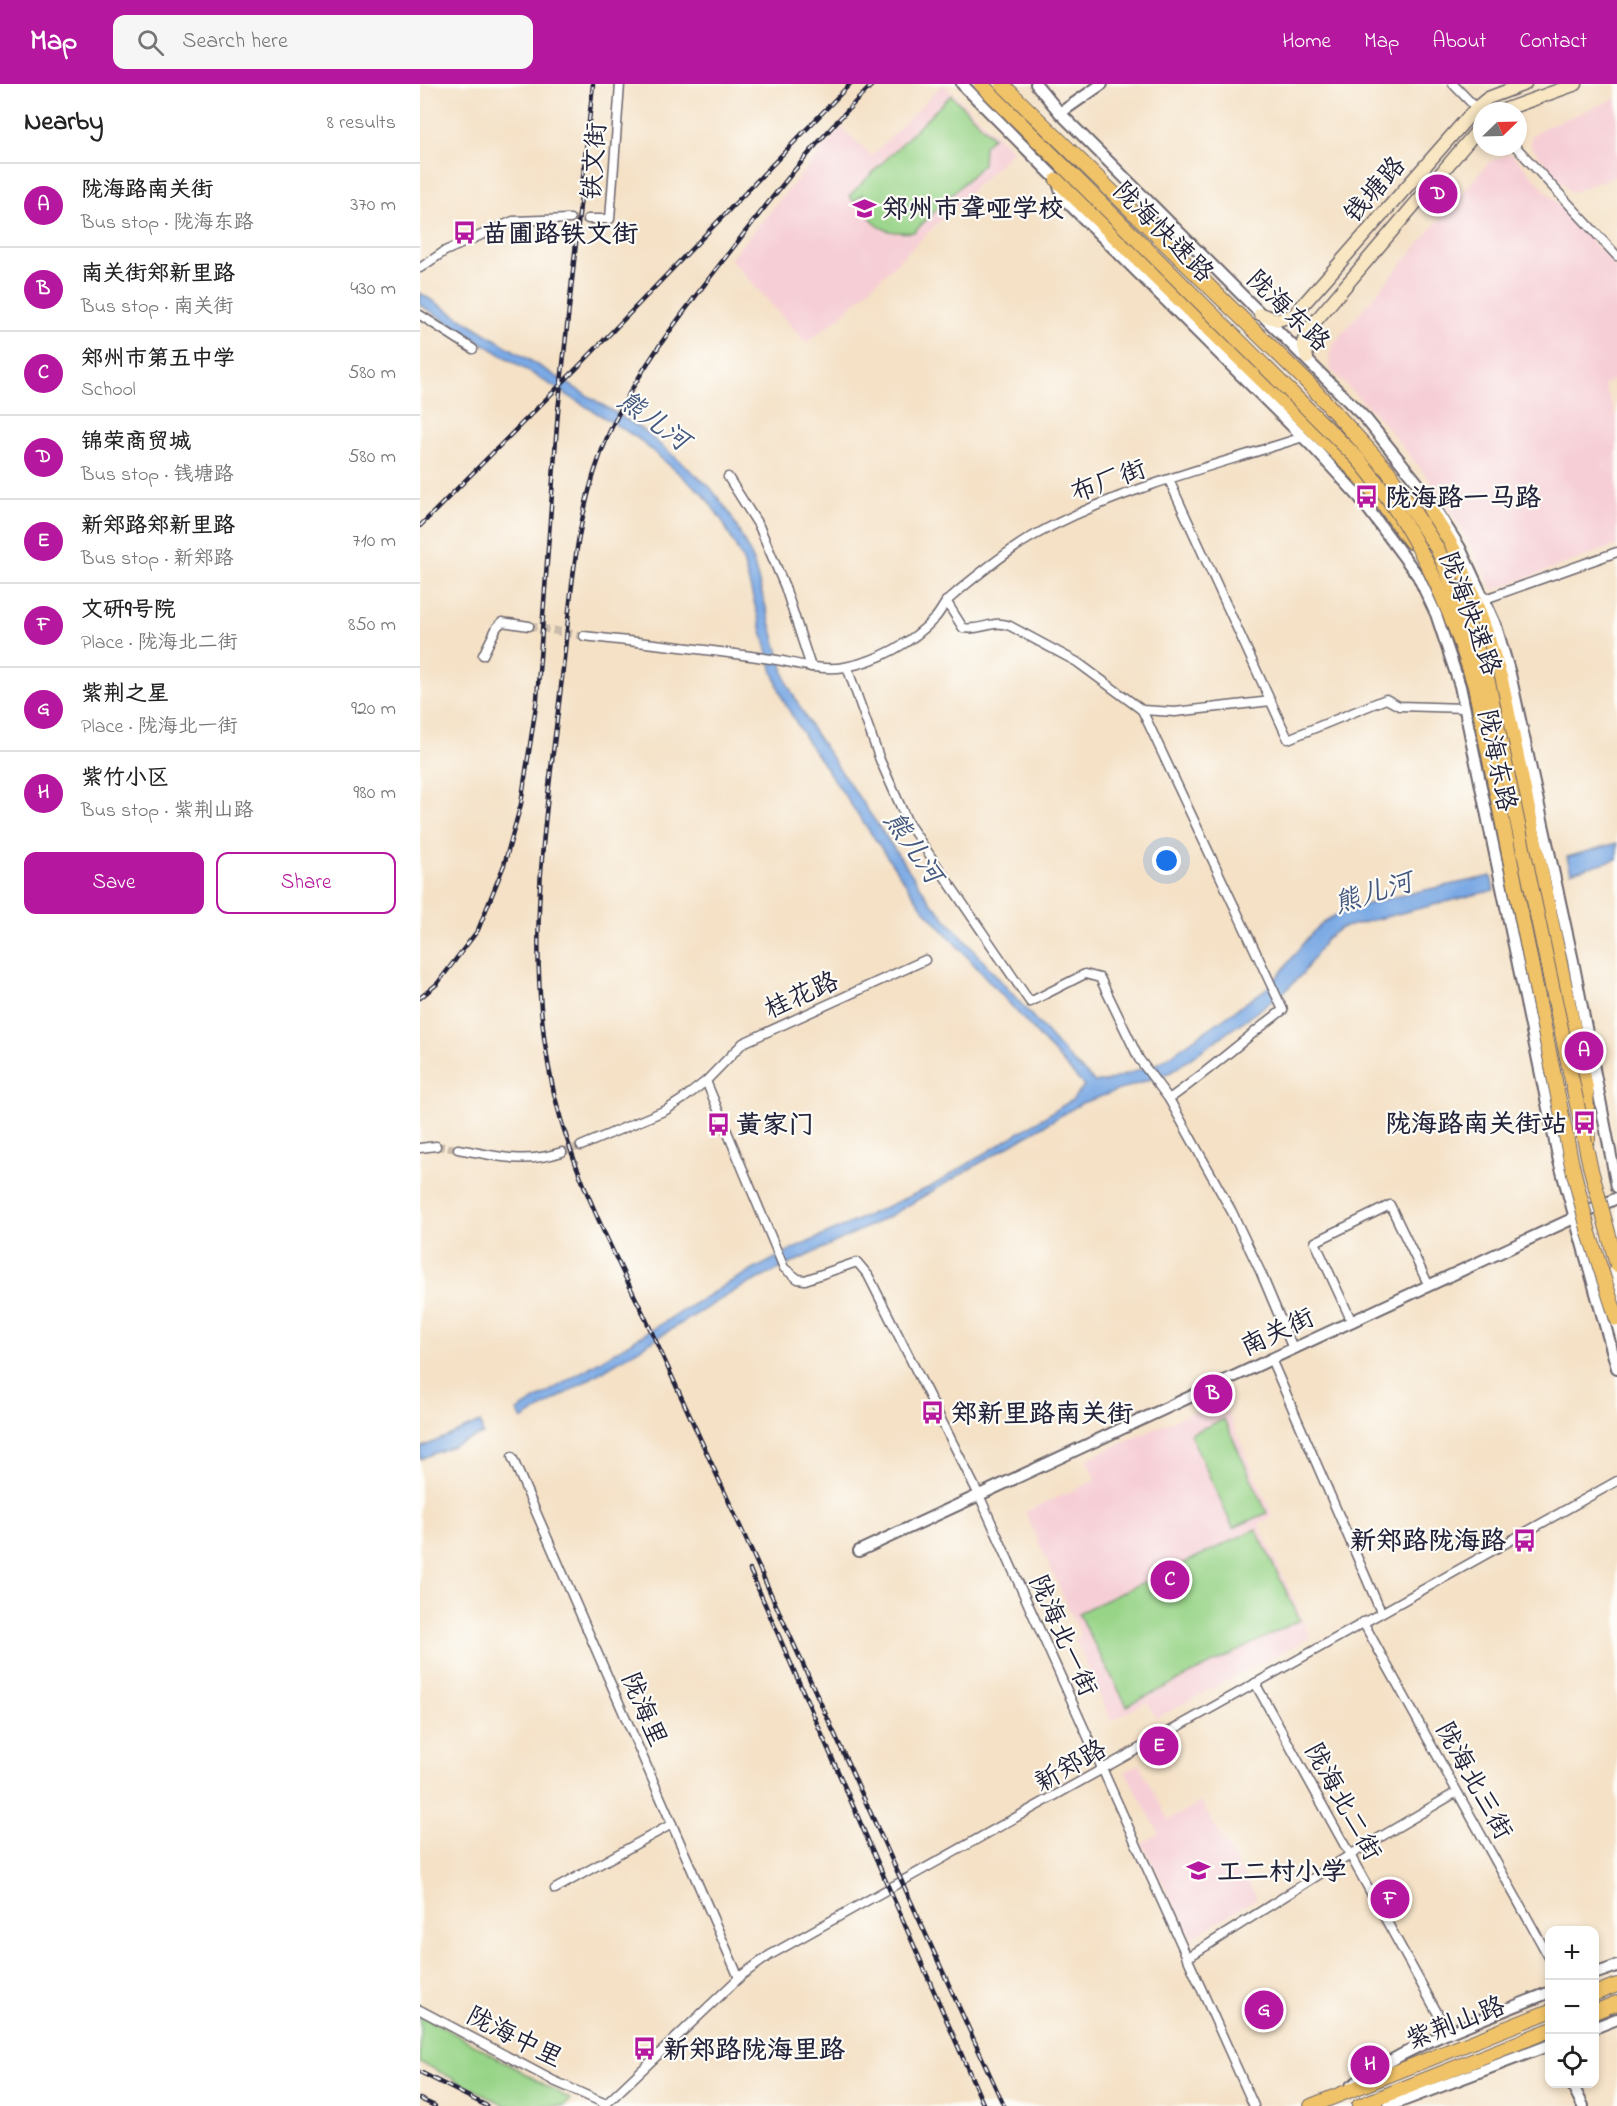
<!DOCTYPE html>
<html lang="en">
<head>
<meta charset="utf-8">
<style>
  :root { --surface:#fff; --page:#f6f6f6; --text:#222; --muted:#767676; --line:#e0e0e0; --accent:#b5179e }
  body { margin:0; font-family:"Indie Flower","LXGW WenKai TC",sans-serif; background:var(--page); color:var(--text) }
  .controls { position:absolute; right:18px; bottom:18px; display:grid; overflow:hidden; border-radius:12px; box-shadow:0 3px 9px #0003 }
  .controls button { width:54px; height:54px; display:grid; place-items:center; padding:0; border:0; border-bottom:2px solid var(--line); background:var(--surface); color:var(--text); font:30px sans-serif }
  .compass { position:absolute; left:1053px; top:18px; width:54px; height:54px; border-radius:50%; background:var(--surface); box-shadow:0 3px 9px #0003; rotate:67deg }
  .you { position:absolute; left:747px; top:777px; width:21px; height:21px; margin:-15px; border:4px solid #fff; border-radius:50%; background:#1a73e8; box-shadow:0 0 0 9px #1a73e833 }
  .badge { display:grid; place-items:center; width:39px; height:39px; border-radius:50%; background:var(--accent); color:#fff; font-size:20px; font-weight:700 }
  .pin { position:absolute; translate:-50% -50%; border:3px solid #fff; box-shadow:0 2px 6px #0006 }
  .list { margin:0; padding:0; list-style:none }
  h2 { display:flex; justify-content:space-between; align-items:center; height:78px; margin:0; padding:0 24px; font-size:26px }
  h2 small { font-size:20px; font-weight:400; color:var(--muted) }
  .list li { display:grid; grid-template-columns:39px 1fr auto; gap:18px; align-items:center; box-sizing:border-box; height:84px; padding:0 24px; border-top:2px solid var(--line) }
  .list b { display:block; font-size:22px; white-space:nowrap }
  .list p { margin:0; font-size:20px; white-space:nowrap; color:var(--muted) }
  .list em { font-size:20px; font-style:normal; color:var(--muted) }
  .actions { display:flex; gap:12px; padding:18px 24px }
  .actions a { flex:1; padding:14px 0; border:2px solid var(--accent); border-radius:12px; text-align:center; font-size:21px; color:var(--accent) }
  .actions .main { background:var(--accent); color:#fff }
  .icon { flex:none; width:33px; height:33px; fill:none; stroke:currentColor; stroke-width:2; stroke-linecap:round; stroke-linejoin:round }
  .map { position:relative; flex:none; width:1197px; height:2022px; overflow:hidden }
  header { display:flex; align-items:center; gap:36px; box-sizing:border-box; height:84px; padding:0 30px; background:var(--accent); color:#fff }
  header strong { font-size:28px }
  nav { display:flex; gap:33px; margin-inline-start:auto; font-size:21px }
  .search { width:420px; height:54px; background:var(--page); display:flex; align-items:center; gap:15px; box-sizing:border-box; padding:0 21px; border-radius:12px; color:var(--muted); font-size:22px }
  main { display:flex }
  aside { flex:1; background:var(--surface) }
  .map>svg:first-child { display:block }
</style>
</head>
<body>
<header>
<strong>Map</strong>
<div class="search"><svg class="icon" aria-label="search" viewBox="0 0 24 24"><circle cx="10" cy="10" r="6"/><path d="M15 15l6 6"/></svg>Search here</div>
<nav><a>Home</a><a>Map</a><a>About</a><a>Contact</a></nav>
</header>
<main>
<aside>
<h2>Nearby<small>8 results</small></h2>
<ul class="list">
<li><span class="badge">A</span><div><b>陇海路南关街</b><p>Bus stop · 陇海东路</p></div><em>370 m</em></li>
<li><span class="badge">B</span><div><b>南关街郑新里路</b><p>Bus stop · 南关街</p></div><em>430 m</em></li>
<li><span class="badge">C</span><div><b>郑州市第五中学</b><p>School</p></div><em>580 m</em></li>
<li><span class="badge">D</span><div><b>锦荣商贸城</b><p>Bus stop · 钱塘路</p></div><em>580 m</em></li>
<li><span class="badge">E</span><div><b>新郑路郑新里路</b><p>Bus stop · 新郑路</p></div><em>710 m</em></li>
<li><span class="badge">F</span><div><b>文研9号院</b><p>Place · 陇海北二街</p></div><em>850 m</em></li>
<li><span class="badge">G</span><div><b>紫荆之星</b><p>Place · 陇海北一街</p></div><em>920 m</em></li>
<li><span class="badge">H</span><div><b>紫竹小区</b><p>Bus stop · 紫荆山路</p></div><em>980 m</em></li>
</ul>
<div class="actions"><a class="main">Save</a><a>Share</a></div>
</aside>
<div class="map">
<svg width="1197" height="2022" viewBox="0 0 1197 2022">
  <rect width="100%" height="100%" fill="#fdfcf7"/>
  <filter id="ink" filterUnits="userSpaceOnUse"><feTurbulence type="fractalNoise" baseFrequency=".0167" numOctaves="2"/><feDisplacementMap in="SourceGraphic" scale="12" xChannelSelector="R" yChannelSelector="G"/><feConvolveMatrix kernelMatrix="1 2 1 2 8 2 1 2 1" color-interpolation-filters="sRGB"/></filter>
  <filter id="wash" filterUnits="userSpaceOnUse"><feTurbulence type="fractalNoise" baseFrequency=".008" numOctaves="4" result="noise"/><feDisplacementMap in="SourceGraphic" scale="24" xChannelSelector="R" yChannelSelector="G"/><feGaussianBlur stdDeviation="1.35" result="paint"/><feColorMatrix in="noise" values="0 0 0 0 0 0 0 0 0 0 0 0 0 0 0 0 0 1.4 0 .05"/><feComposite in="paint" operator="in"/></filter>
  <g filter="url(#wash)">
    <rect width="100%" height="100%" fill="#f4e1c6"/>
    <!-- built -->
    <g fill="#f6cfd6">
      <polygon points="523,0 593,67 421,232 386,259 310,175 421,43 452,72"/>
      <polygon points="1197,14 1197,91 1151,109 1110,61 1111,52 1123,44"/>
      <polygon points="1087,70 1093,71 1197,184 1197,294 1184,301 1197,333 1197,461 1073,506 1024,414 962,337 911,286 909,272 913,260 1069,78"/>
      <polygon points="802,1315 853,1433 839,1440 891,1553 736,1634 727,1618 691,1637 655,1555 661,1552 605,1428 676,1396 666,1375"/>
      <polygon points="719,1680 748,1736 781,1718 837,1814 772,1854 722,1760 739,1749 705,1687"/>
    </g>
    <!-- green -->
    <g fill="#98d488" stroke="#5d7b62" stroke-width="1.5">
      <path d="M531,11L573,53L564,62L563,80L494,148C463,151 448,142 442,110L434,118L429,112Z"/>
      <polygon points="804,1335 847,1429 813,1444 770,1350"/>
      <polygon points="836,1445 880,1536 707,1622 658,1529"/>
      <polygon points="0,1930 150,2015 145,2022 87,2022 0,1978"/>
    </g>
    <!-- water -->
    <g fill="#7aa9e4" stroke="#4e6690" stroke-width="1.5">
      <path d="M0,209L222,345L290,403L310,430L332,473L367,599L392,645L510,817L650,975L675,998H685L741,978L847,904C868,884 881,856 904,838C929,818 1035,801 1071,792L1074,806L921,844L907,854L883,889L862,910L751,988L662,1019L470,1132L316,1206L102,1336L97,1327L312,1197L369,1167L512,1102L652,1016L664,1002L502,823L387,657L363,616L353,588L323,477L301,435L283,410L216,353L0,221Z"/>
      <polygon points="1197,759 1197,775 1151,788 1147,773"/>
      <polygon points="60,1338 63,1350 0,1375 0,1364"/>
    </g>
  </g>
  <g filter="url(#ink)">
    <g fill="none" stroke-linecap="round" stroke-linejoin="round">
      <!-- minor-tunnel -->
      <g stroke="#cabbaa" stroke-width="8" stroke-dasharray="8 4" stroke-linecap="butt">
        <polyline points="150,135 168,135"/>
        <polyline points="109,542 164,552"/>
        <polyline points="16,1062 38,1065"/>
        <polyline points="142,1068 161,1062"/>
      </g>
      <defs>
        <g id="minor">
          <polyline points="1033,0 1062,30"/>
          <polyline points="1096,63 1197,172"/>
          <polyline points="168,135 190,135 200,0"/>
          <polyline points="0,184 25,167 93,137 150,135"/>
          <polyline points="0,231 53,265"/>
          <polyline points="308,393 339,442 365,503 391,583"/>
          <polyline points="749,396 868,655 966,615 979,622 1044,624"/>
          <polyline points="1065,515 1197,468"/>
          <path d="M526,517L543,544C562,547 574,535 590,542L657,578L722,626L755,628L851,617"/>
          <path d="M164,552C224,559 285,565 344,574C371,577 398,588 425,583C458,577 492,559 515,534C520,529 523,521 528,516C549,497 591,464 615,451C698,405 794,382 883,353"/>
          <polyline points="63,571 77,543 82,538 109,542"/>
          <polyline points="427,583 460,676 488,739 610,918 665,890 680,894 719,975 749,1015 812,1128 841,1189 873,1265"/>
          <path d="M722,626L863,926C824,955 789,987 749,1015"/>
          <polyline points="286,997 364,1184 378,1195 385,1196 437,1178 448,1191 559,1411 834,2022"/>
          <polyline points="161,1062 246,1026 263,1015 286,997 323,959 505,876"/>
          <polyline points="0,1064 16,1062"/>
          <path d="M38,1065C78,1072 102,1081 142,1068"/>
          <polyline points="932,1238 895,1158 970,1121 1009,1202"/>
          <polyline points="851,1275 961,1528"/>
          <polyline points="92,1373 319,1894"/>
          <polyline points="943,1538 1130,1875"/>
          <polyline points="835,1599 1029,1950"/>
          <polyline points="135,1805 252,1740"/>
          <polyline points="767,1874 930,1771 1037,1708"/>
          <polyline points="0,1926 134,1997 186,2020"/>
          <polyline points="184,2022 322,1891 350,1871 1197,1397"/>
        </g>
        <g id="tertiary">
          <polyline points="542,0 637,96 643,114 894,364 940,414 998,492 1016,530 1040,602 1139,1077 1197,1284"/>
          <polyline points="616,0 640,29 946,335 1004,407 1040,464 1076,542 1090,590 1153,877 1197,1103"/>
          <polyline points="640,29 682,0"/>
          <polyline points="439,1467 1197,1114"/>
          <polyline points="1174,1890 1197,1882"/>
          <polyline points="1174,1944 1197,1935"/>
          <polyline points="1152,2000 1163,2022"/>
          <path d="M930,2003C988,1959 1063,1936 1130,1908"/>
          <polyline points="969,2022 1130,1961"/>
        </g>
        <g id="secondary">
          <polyline points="1081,27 1156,0"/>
          <polyline points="840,230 858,236 874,231 1056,24 1068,14 1105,0"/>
          <polyline points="887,274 883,259 888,246 1062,41"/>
        </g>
        <g id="primary">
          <polyline points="1174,1910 1197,1901"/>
          <polyline points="1174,1928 1197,1919"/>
          <polyline points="891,2022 1130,1927"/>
          <polyline points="939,2022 1130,1946"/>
        </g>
        <g id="trunk">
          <polyline points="637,96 931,383 956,410 991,458"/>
          <path d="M1004,407C1008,430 1023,445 1033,465C1053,507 1067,552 1081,596L1166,1004L1168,1055"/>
        </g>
      </defs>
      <!-- minor casing -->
      <use href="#minor" stroke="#6c656c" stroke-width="11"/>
      <!-- tertiary casing -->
      <use href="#tertiary" stroke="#6c656c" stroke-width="14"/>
      <!-- secondary casing -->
      <use href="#secondary" stroke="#6c656c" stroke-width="15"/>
      <!-- primary casing -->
      <use href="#primary" stroke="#6c656c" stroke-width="16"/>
      <!-- trunk casing -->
      <use href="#trunk" stroke="#6c656c" stroke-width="16"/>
      <!-- minor -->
      <use href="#minor" stroke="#fff" stroke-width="8"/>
      <!-- tertiary -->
      <use href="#tertiary" stroke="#fff" stroke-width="10"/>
      <!-- secondary -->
      <use href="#secondary" stroke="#f9e7c3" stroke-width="12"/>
      <!-- primary -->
      <use href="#primary" stroke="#f1c369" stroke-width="14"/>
      <!-- trunk -->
      <use href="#trunk" stroke="#f1c369" stroke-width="14"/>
      <defs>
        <g id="rail">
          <path d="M453,0C399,53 354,111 308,170C264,227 219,283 189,349C155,426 151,512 142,594C125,740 99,891 141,1036C161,1103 192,1167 223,1229L584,2022"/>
          <polyline points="0,442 160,281 430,0"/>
          <polyline points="0,914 17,900 58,846 84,781 101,720 117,615 138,327 173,0"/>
          <polyline points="330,1486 564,2022"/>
          <polyline points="0,1988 67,2022"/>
          <polyline points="0,2015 15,2022"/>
        </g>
      </defs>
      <!-- rail casing -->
      <use href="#rail" stroke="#22223b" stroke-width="4.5"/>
      <!-- rail -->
      <use href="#rail" stroke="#fdfcf7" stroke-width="2" stroke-dasharray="7" stroke-linecap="butt"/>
      <defs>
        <g id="trunk-bridge">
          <path d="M561,0L939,376C995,443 1030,519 1055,602L1152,1081L1169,1149L1197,1235"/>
          <polyline points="582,0 889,300 968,387 1018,466 1048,539 1068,598 1170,1082 1197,1181"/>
        </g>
      </defs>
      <!-- trunk-bridge casing -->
      <use href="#trunk-bridge" stroke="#6c656c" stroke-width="16" stroke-linecap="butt"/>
      <!-- trunk-bridge -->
      <use href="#trunk-bridge" stroke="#f1c369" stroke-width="14"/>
    </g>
  </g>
  <!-- icons -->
  <defs>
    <symbol id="school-bare" viewBox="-9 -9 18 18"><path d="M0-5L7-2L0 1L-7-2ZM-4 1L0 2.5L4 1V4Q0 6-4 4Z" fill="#b5179e" stroke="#fdfcf7" stroke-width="2.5" paint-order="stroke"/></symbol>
    <symbol id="bus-bare" viewBox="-9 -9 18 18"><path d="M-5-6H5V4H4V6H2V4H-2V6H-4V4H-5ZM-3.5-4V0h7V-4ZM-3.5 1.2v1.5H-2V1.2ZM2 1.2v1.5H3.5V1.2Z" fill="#b5179e" stroke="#fdfcf7" stroke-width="2.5" paint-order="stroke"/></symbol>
  </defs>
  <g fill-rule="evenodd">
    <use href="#school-bare" x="428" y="108" width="33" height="33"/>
    <use href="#bus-bare" x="28" y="132" width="33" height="33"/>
    <use href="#bus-bare" x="930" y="396" width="33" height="33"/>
    <use href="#bus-bare" x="1148" y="1022" width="33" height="33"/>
    <use href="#bus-bare" x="282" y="1024" width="33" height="33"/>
    <use href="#bus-bare" x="496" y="1312" width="33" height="33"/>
    <use href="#bus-bare" x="1088" y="1440" width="33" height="33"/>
    <use href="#school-bare" x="762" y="1770" width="33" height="33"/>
    <use href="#bus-bare" x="208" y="1948" width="33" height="33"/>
  </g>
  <g text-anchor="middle" stroke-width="4.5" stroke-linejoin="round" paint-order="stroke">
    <!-- street labels -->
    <g font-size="26" fill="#22223b" stroke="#fdfcf7">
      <text transform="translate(173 77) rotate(-86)" y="9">铁文街</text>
      <text transform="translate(954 105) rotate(-49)" y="9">钱塘路</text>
      <text transform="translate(744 147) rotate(45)" y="9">陇海快速路</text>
      <text transform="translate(869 226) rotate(44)" y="9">陇海东路</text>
      <text transform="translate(688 396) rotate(-20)" y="9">布厂街</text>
      <text transform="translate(1051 529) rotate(69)" y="9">陇海快速路</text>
      <text transform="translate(1078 676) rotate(78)" y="9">陇海东路</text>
      <text transform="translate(381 910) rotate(-24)" y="9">桂花路</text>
      <text transform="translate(857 1247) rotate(-25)" y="9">南关街</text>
      <text transform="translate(644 1551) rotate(66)" y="9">陇海北一街</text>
      <text transform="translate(225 1625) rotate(67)" y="9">陇海里</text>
      <text transform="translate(650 1681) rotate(-30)" y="9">新郑路</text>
      <text transform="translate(1055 1696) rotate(61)" y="9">陇海北三街</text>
      <text transform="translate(924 1717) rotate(61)" y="9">陇海北二街</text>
      <text transform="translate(1035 1938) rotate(-21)" y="9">紫荆山路</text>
      <text transform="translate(95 1952) rotate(27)" y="9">陇海中里</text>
    </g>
    <!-- poi labels -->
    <g font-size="26" font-weight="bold" fill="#22223b" stroke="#fdfcf7" text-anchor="start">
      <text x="462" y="133">郑州市聋哑学校</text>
      <text x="62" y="158">苗圃路铁文街</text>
      <text x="965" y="422">陇海路一马路</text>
      <text x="1147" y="1048" text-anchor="end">陇海路南关街站</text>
      <text x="316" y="1049">黄家门</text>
      <text x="531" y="1338">郑新里路南关街</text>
      <text x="1086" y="1465" text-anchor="end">新郑路陇海路</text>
      <text x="797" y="1796">工二村小学</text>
      <text x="243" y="1974">新郑路陇海里路</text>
    </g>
    <!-- water labels -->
    <g font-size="27" font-style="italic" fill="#45587f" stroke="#fdfcf7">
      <text transform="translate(234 336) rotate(36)" y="9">熊儿河</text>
      <text transform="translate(494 763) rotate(55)" y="9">熊儿河</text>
      <text transform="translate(953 808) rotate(-17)" y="9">熊儿河</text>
    </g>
  </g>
</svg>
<div class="controls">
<button>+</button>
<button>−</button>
<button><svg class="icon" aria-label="locate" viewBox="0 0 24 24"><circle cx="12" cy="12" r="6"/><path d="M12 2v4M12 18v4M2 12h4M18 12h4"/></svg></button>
</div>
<svg class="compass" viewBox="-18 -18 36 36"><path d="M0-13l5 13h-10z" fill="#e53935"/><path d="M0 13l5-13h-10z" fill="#767676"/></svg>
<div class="you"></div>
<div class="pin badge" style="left:1164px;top:967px">A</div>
<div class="pin badge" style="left:793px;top:1310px">B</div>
<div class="pin badge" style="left:750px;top:1496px">C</div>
<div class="pin badge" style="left:1018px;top:110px">D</div>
<div class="pin badge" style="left:739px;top:1662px">E</div>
<div class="pin badge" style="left:970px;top:1815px">F</div>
<div class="pin badge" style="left:844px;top:1926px">G</div>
<div class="pin badge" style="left:950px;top:1981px">H</div>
</div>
</main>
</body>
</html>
